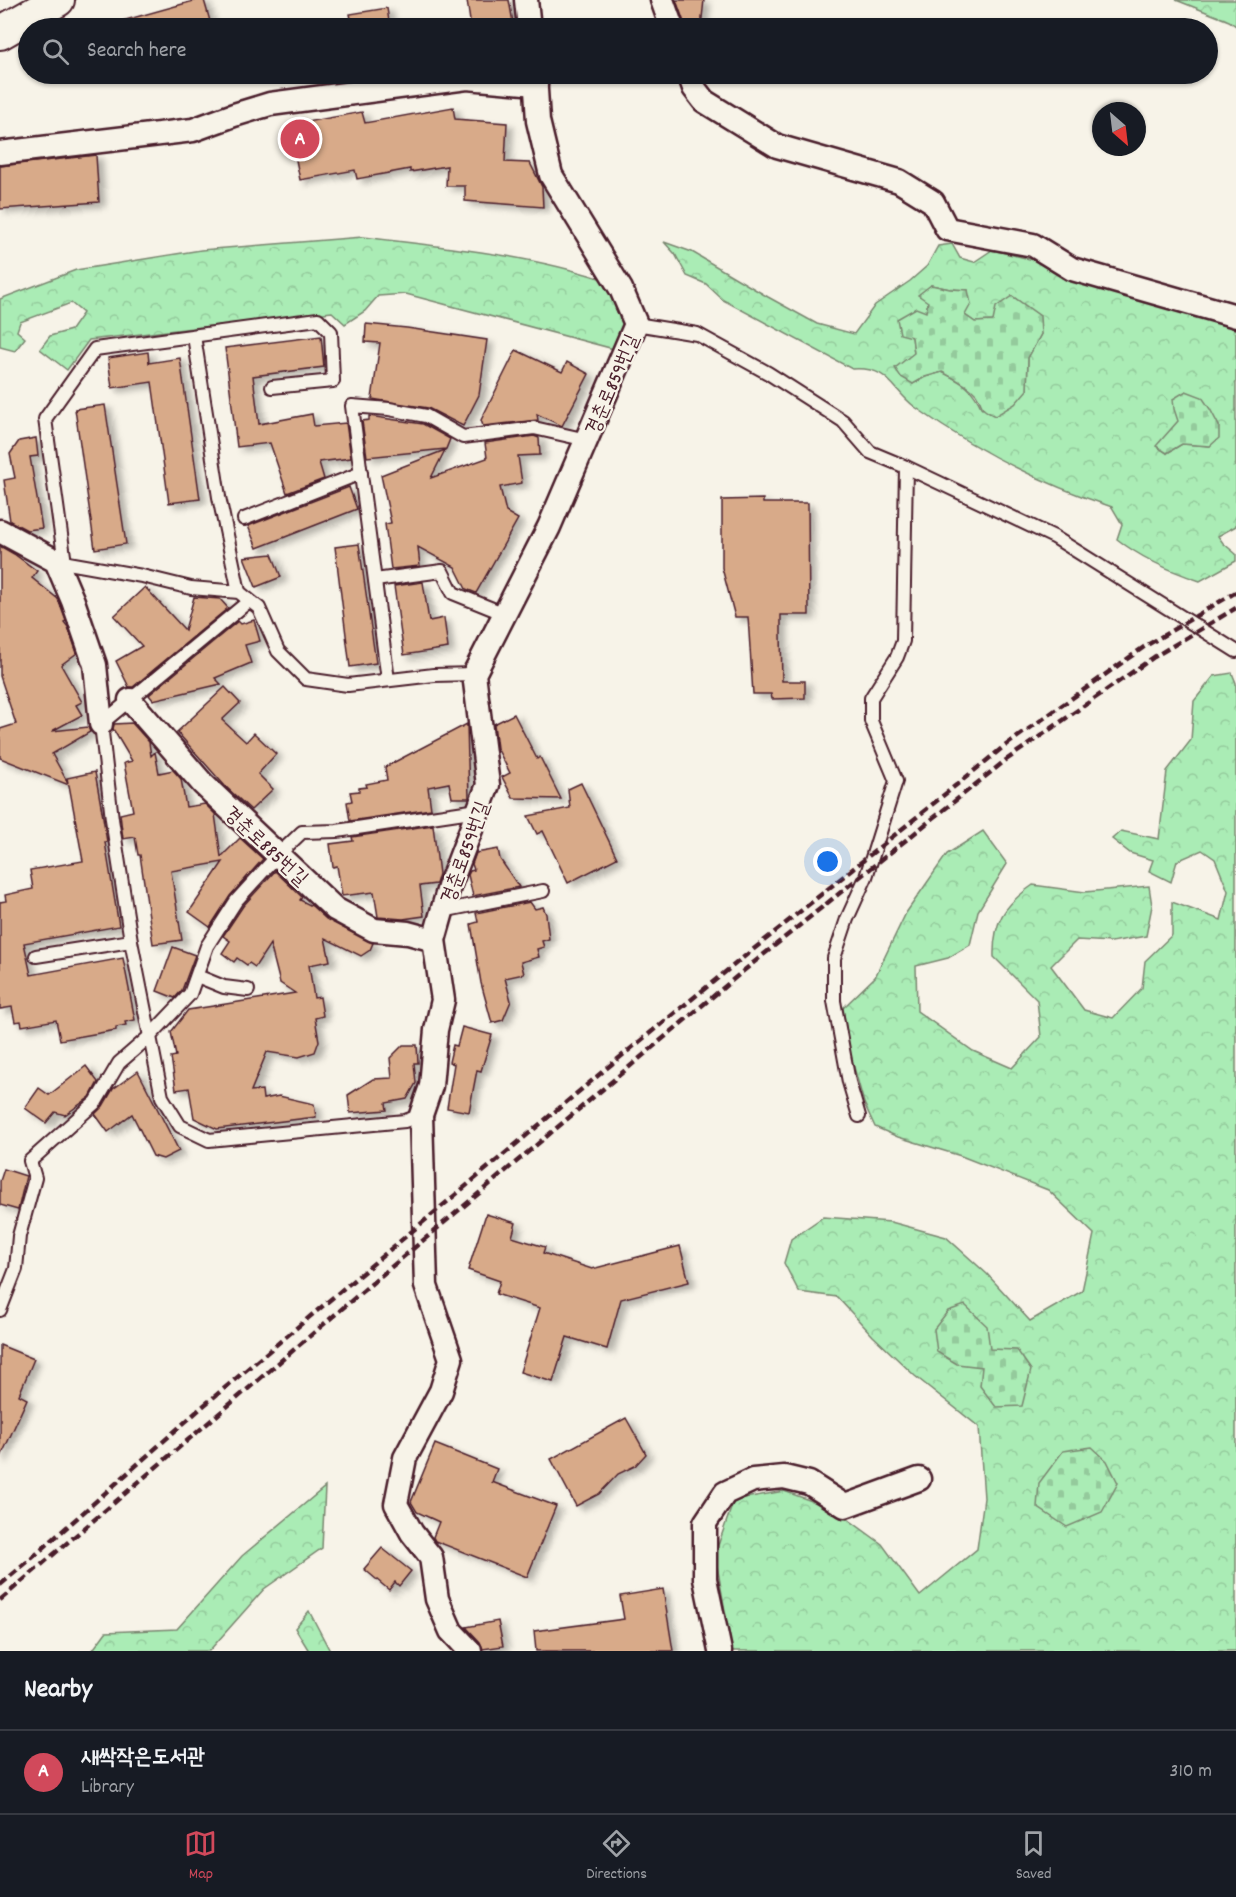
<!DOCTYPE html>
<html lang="en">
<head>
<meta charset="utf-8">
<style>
  :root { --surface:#171b24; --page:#20242c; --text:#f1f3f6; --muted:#9ea1a6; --line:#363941; --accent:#d1495b }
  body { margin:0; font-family:Dekko,"Poor Story",sans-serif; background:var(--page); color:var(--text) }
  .compass { position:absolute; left:1092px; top:102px; width:54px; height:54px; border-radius:50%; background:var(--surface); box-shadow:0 2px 4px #0004; rotate:152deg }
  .you { position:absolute; left:828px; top:862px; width:21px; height:21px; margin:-15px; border:4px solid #fff; border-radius:50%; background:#1a73e8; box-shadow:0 0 0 9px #1a73e833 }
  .badge { display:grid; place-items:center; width:39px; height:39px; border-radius:50%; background:var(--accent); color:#fff; font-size:20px; font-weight:700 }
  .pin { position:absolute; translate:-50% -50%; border:3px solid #fff; box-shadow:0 2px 6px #0006 }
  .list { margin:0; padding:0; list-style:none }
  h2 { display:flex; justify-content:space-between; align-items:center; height:78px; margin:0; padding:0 24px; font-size:26px }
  h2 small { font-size:20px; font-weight:400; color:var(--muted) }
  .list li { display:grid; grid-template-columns:39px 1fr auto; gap:18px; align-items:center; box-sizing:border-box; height:84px; padding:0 24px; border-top:2px solid var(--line) }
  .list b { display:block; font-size:22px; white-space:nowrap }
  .list p { margin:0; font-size:20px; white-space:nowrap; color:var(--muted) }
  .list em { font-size:20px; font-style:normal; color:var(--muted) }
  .icon { flex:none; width:33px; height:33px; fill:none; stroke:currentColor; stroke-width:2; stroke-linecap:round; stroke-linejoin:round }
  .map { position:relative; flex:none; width:1236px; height:1651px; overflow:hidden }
  .search { position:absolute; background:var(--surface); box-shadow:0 2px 4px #0004; left:18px; right:18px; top:18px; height:66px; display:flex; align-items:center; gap:15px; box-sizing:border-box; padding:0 21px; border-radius:33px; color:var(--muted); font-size:22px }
  .sheet { height:162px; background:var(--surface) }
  nav { display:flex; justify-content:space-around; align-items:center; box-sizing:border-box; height:84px; border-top:2px solid var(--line); background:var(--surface); font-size:16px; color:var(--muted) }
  nav a { display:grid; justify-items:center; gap:3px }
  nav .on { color:var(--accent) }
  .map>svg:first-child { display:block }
</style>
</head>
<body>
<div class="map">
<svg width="1236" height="1651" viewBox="0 0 1236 1651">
  <defs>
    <pattern id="forest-crowns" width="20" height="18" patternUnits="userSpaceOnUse" patternTransform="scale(1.5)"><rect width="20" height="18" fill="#aaecb5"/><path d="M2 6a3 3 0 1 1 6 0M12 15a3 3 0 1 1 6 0" fill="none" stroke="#94ca9c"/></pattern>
    <pattern id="cemetery-stones" width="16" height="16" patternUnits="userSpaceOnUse" patternTransform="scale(1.5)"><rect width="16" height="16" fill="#aaecb5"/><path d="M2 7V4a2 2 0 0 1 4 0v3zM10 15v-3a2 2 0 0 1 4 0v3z" fill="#94ca9c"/></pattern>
    <filter id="shadow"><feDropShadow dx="6" dy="4" stdDeviation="3" flood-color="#0004"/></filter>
  </defs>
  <rect width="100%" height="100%" fill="#f7f3e8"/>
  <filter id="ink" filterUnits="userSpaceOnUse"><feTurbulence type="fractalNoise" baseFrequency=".0167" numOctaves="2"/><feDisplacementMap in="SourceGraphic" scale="12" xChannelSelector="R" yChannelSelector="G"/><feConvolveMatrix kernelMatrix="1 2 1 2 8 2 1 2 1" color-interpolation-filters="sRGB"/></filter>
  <g filter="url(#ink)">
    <!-- forest -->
    <g fill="url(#forest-crowns)" stroke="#7a8670" stroke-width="1.5" fill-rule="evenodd">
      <polygon points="1176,0 1236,0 1236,26 1229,21"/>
      <path d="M363,237C446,247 532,255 611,282L626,321L614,349L406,294L378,296L365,311L345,324L332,312L89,340L67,370L40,349L50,336L71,330L83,313L71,303L20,322L17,331L25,338L15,351L0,347V299L76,270L201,250Z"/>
      <path d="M664,242L692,252L768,297L817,324L854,334L875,305L910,281L927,266L938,246L952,244L960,258L974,262L992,250L1038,261L1236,323V526L1218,536L1223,543L1236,554V561L1200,581C1170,571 1142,559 1117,539L1122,524L1112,507C1042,484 975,450 915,407C891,389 890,366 852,369L723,300L706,284L687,276L675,254ZM931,285L950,289L968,290L965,315L975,322L993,321L1012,296L1024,305L1041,334L1028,358L1027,390L982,409C972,387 963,383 942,372L925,377L913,384L914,353L912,337L926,312ZM1201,397L1219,426L1210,446L1182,444L1167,453L1157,446Z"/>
      <path d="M1232,673L1236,683V1651H732L715,1554L734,1500L784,1491L834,1509L882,1544L920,1596L977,1549L984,1498L979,1427L915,1376L873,1336L837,1297L799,1292L784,1263L791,1239L823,1217L891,1222L946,1237L987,1274L1030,1321L1082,1291L1094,1234L1048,1190L961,1156L898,1137L875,1127L864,1103L850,1053L843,1008L875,977L906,913L947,854L983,831L1007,864L978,911L970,945L948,958L916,966L917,1011L973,1051L1012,1068L1041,1037L1037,1000L994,957C993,922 1004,905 1033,885L1085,892L1149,886L1152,906L1146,936L1111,942L1077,940L1051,966L1084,1010L1113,1018L1142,988L1145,961L1172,935V902L1221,920L1228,891L1215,859L1202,850L1177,861L1171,882L1149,871L1153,860L1130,853L1112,839L1121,831L1159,839L1167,771L1191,740L1194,701L1214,676Z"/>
      <polygon points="325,1487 322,1548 264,1589 209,1651 92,1651 106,1632 177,1629 242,1556"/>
      <polygon points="309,1611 330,1651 309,1651 295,1628"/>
    </g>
    <!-- cemetery -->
    <g fill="url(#cemetery-stones)" stroke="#7a8670" stroke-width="1.5">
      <path d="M931,285L950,289L968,290L971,304L965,315L975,322L993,321L996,307L1012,296L1040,316L1041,334L1028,358L1027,390L1015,404L995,416C977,407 985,408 976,394C968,384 953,378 942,372L925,377L913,384L901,377L895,368L914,353L912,337L900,334L897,319L916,308L926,312L928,302L918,295Z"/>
      <polygon points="1186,391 1202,397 1210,409 1219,426 1219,438 1210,446 1182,444 1167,453 1156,446 1178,421 1174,409 1173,399"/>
      <polygon points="965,1305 987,1326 990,1349 1017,1350 1031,1370 1022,1406 996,1407 980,1386 982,1367 957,1364 937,1352 934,1329 948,1311"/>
      <polygon points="1092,1447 1107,1461 1118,1483 1102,1512 1067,1527 1037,1507 1039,1483 1063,1451"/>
    </g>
    <!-- building -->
    <g fill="#d8aa89" stroke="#4a1f2b" stroke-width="1.5" filter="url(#shadow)">
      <polygon points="197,0 204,0 212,28 111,28 111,24"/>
      <polygon points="467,0 509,0 514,28 471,28"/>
      <polygon points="676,0 704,0 701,27 685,25"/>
      <polygon points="387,8 390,28 353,28 350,14"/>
      <polygon points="453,107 455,119 507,123 505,162 530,163 542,187 543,207 465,201 465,186 446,186 447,166 410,172 410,169 357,179 355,170 300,180 289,125 362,112 365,123"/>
      <polygon points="96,155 99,202 0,209 0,166"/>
      <polygon points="366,324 407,328 487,340 479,395 463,426 428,408 372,399 380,343 365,342"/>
      <polygon points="321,336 324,367 253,376 259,424 312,414 314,426 346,423 351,458 319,462 324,479 287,493 270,443 237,447 225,348"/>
      <polygon points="516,350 562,372 567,362 589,374 562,426 537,414 538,420 483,426 481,420"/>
      <polygon points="148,352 149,363 180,358 200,499 169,503 152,382 112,388 108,358"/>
      <polygon points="105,405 126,544 95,549 75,409"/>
      <polygon points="369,416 423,424 450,439 446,449 367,457 362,421 369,420"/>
      <polygon points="534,436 539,438 540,455 518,456 522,483 500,487 506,512 518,519 476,593 466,589 455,567 418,547 420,566 391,569 385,524 391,523 381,475 445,450 431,478 487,458 485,443"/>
      <polygon points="36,438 38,456 30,457 42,528 27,530 10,521 4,480 15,478 10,454 19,441"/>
      <polygon points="349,487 357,509 257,548 248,526"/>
      <polygon points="763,499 763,503 808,503 809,615 781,615 781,633 782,681 805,681 805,698 772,699 771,694 753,694 748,617 735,617 722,568 722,500"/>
      <polygon points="359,544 376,663 350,667 335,547"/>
      <polygon points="0,546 14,554 37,571 32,578 58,599 66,621 64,622 68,627 77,653 61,665 82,702 76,705 82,715 52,731 88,727 90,732 52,754 68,783 67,778 95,772 103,817 107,842 105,842 119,926 24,943 31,975 123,958 135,1020 125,1022 126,1025 116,1027 116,1030 60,1040 56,1020 22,1026 21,1021 15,1022 12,1007 0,1009 0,902 6,901 5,895 33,889 30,870 83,861 69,785 0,758 0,729 16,724 0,676"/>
      <polygon points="272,554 281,577 256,587 244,557"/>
      <polygon points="423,582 429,621 444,618 448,648 404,655 394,586"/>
      <polygon points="145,587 185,630 194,597 220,599 228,608 133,687 129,687 116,661 142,646 114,616"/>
      <polygon points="254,620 260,641 245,645 251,663 215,678 221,684 153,700 149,695 238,621 241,624"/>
      <polygon points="225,687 240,703 222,720 246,742 254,733 276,754 258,774 273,789 251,810 225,786 177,732"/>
      <polygon points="514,714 537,759 540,757 561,799 513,798 502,777 510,773 497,748 494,724"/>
      <polygon points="132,723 149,742 151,756 155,752 159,773 173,770 181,779 186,807 205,804 215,814 221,857 240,838 263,859 230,896 210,927 189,912 223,862 171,871 182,940 153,944 140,855 138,855 135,837 123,839 120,814 133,811 124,763 132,761 113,729 114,724"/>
      <polygon points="467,724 469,798 452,798 449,783 428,787 431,809 350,821 347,802 352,801 350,792 359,791 359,788 367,787 366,784 387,780 385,767"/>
      <polygon points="581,783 617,858 568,883 543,831 537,834 528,816 570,808 568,789"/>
      <polygon points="433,825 439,874 436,884 420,886 424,916 403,919 378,917 374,892 342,896 337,866 333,867 330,844 353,841 352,837"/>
      <polygon points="498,849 500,859 519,887 473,896 468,875 470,871 474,870 472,864 476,853"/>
      <polygon points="275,871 302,897 300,900 312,906 326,919 373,943 370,950 361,956 325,938 330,961 309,965 314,998 320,997 323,1016 315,1018 319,1041 315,1052 299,1057 267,1052 251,1091 262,1090 263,1099 279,1096 314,1104 316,1117 217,1129 194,1118 189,1088 176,1090 171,1057 176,1056 171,1032 188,1010 295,993 280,983 270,944 255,967 249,963 247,965 237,958 234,962 222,953 230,941 223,936 243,906"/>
      <polygon points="530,902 535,909 543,907 546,914 549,939 542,941 544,947 537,949 539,957 521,962 524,974 505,978 511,1001 503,1020 492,1023 481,983 471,924 478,922 476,913"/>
      <polygon points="173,947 195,955 182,990 175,998 157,991"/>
      <polygon points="462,1027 492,1035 481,1071 477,1070 469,1112 447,1108 454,1064 449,1062 453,1045 457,1046"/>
      <polygon points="403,1045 417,1045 418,1063 414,1063 416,1083 407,1099 386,1103 387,1110 350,1113 348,1095 373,1079 392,1078 390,1058"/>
      <polygon points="86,1066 98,1082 90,1097 65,1115 55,1112 46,1123 25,1108 39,1088 49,1095"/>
      <polygon points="138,1071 179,1151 163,1159 153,1156 132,1114 108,1132 95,1114 103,1106 113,1089"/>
      <polygon points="4,1169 26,1176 18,1210 0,1205 0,1181"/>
      <polygon points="486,1214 516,1223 512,1237 545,1247 543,1253 592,1269 680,1246 689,1282 621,1299 607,1349 567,1337 553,1382 520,1372 540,1308 496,1294 500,1281 468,1270"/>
      <polygon points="0,1345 34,1359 19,1395 27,1399 0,1459"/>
      <polygon points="626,1418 646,1454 635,1466 618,1474 599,1494 576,1506 551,1459"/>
      <polygon points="435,1444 497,1469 492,1482 556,1506 527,1577 435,1541 433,1537 439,1522 417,1512 411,1502"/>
      <polygon points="382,1548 411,1571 399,1586 395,1582 389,1590 364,1569"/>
      <polygon points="663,1589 673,1651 536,1651 534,1631 624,1619 620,1596"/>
      <polygon points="498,1621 503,1646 483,1649 480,1642 466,1627"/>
    </g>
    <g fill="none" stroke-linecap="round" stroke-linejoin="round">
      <defs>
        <g id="lane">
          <polyline points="636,324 697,334 768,373 843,421 870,452 906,467 1054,537 1236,651"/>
          <polyline points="194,336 219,497 239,592"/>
          <polyline points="244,519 361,473"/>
          <polyline points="57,561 142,576 191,588 239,592 259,608 278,651 306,679 348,685 434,675 474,674"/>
          <polyline points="65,563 45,419 95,349 318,319 331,332 333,381 272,387"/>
          <polyline points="375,580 442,571 453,593 505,614"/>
          <polyline points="249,601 101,724 112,819 131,941 162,1097 180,1126 209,1140 405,1121 421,1115"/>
          <polyline points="388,680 352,406 389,409 426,416 463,437 534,428 587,440"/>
          <polyline points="442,911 543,891"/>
          <polyline points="36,956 131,941"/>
          <polyline points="197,976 224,987 248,990"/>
          <polyline points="859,1116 849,1082 834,1001 834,958 847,919 866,877 896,781 871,721 871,698 897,657 903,641 906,467"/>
          <polyline points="0,1310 16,1269 19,1236 35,1178 30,1161 96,1102 119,1063 150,1036 190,994 207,946 236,901 278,855 302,832 337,831 478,810"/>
        </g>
        <g id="street">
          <polyline points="526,0 529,28"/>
          <polyline points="662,0 672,28"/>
          <polyline points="689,74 694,88 704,101 777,146 899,181 933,202 947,229 1033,245 1072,269 1236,316"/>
          <polyline points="0,153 193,130 234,115 270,104 467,78 536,84"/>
          <polyline points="0,531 56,561 73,601 95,665 101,724"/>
          <polyline points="130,700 203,784 335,909 374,930 408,933 434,940"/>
          <polyline points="470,1651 451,1631 437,1599 431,1557 412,1533 396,1504 405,1458 441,1391 451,1359 426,1286 421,1115 431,1086 436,1030 443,1000 434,940 449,887 488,785 474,674 549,527 636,324 621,289 551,175 538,121 535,74"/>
          <polyline points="720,1651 705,1579 705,1523 725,1493 753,1480 784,1477 809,1483 845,1506 919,1479"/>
        </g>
        <polyline id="secondary" points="0,33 58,0"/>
      </defs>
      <!-- lane casing -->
      <use href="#lane" stroke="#4a1f2b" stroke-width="16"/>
      <!-- street casing -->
      <use href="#street" stroke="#4a1f2b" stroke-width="27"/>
      <!-- secondary casing -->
      <use href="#secondary" stroke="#4a1f2b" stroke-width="36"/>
      <!-- lane -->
      <use href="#lane" stroke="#f7f3e8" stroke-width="12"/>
      <!-- street -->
      <use href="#street" stroke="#f7f3e8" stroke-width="22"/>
      <!-- secondary -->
      <use href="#secondary" stroke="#f7f3e8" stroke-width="32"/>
      <!-- rail -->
      <g stroke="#4a1f2b" stroke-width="4.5" stroke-dasharray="9 4.5" stroke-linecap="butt">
        <polyline points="0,1585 32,1558 202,1407 613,1063 1002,748 1144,647 1236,592"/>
        <polyline points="0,1600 364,1290 742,972 831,900 1006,760 1154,657 1236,608"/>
      </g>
    </g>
  </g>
  <g text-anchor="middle" stroke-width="4.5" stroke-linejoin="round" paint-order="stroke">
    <!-- street labels -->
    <g font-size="20" fill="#4a1f2b" stroke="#f7f3e8">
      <text transform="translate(611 384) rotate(-67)" y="7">경춘로859번길</text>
      <text transform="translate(267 845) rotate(43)" y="7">경춘로885번길</text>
      <text transform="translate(464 852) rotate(-70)" y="7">경춘로859번길</text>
    </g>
  </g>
</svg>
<svg class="compass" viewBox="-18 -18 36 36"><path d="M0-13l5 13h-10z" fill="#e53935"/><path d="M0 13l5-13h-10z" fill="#9ea1a6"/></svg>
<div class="you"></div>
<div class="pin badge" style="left:300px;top:139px">A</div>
<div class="search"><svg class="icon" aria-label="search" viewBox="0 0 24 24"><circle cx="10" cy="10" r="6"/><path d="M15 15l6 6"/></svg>Search here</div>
</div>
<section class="sheet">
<h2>Nearby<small></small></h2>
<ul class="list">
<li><span class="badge">A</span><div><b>새싹작은도서관</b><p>Library</p></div><em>310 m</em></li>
</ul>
</section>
<nav>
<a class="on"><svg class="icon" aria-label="map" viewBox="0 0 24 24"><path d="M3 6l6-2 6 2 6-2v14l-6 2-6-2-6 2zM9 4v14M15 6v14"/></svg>Map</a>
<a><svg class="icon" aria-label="directions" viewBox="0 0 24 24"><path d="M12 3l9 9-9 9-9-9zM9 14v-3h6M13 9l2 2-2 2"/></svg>Directions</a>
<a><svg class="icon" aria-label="saved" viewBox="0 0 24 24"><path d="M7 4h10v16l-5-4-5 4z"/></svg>Saved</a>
</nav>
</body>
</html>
